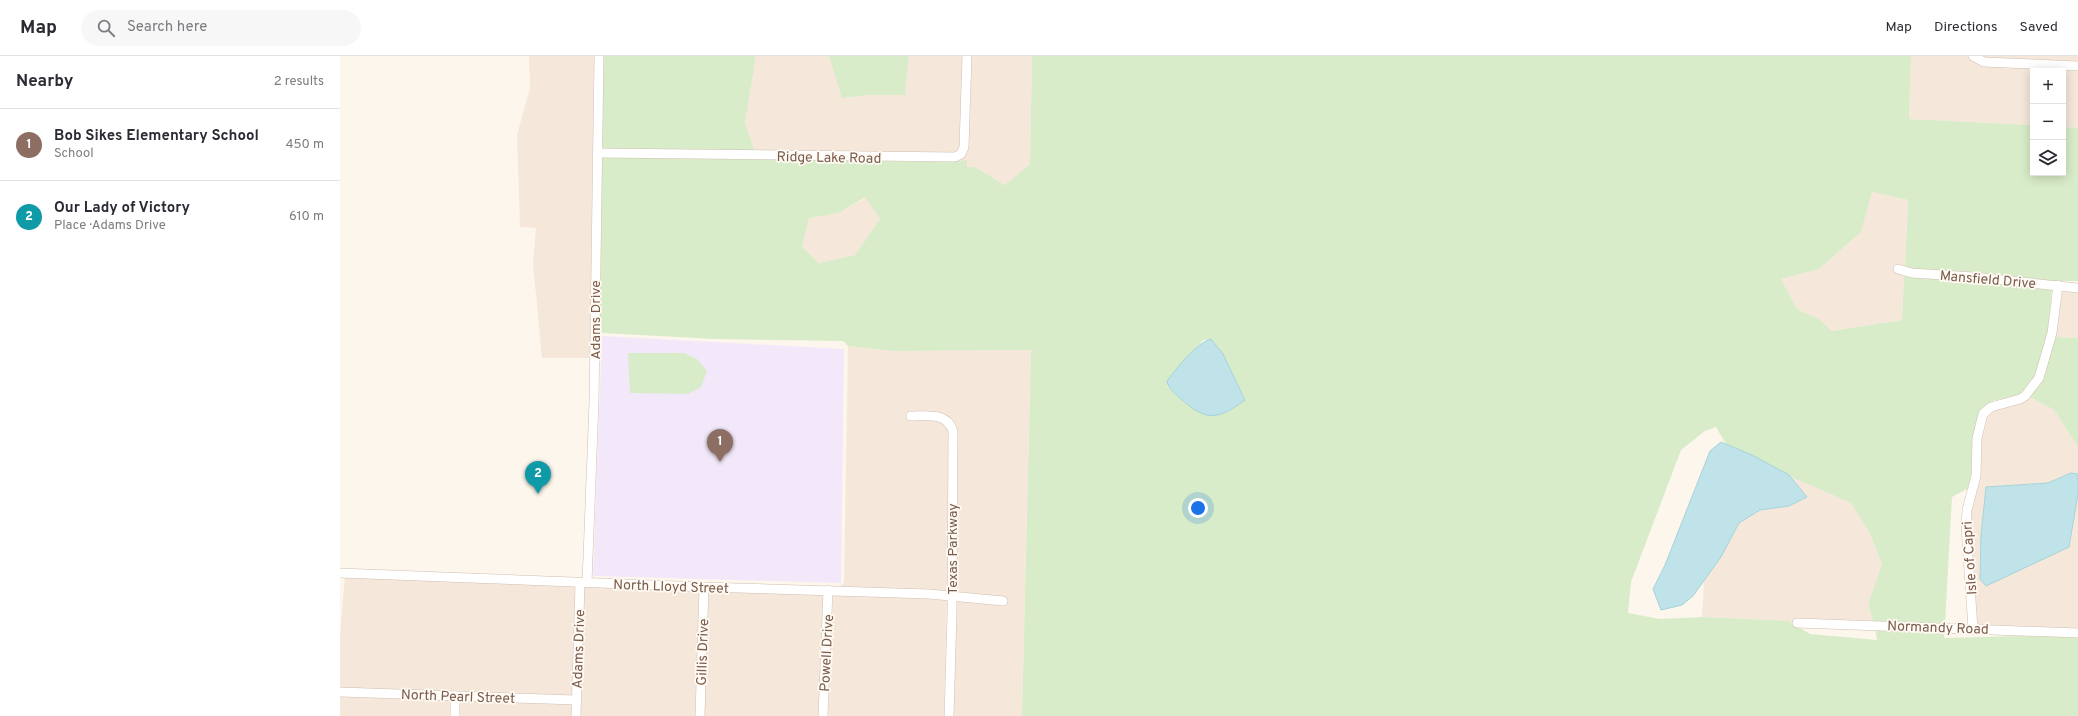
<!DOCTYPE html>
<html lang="en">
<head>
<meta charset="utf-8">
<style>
  :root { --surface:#fff; --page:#f7f7f7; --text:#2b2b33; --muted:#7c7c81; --line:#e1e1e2; --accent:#1a73e8 }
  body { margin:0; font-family:Overpass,sans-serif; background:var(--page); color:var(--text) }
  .controls { position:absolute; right:12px; top:12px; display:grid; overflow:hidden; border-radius:0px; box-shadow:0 2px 10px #0003 }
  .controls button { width:36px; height:36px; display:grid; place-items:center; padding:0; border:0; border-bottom:1px solid var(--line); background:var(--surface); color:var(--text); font:20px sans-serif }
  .you { position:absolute; left:858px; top:452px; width:14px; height:14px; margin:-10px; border:3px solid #fff; border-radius:50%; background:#1a73e8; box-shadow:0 0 0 6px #1a73e833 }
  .badge { display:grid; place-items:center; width:26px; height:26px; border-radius:50%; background:var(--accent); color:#fff; font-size:13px; font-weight:700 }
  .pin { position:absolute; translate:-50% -33px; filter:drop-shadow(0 1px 2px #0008) }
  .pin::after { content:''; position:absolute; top:21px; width:14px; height:12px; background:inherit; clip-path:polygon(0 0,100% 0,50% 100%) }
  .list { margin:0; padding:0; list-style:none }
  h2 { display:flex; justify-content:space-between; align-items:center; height:52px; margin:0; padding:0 16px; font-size:17px }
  h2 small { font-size:13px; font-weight:400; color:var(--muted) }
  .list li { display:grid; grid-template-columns:26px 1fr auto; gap:12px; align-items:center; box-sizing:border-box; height:72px; padding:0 16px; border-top:1px solid var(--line) }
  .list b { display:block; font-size:15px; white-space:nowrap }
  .list p { margin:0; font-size:13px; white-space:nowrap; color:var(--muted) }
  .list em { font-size:13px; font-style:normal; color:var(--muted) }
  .icon { flex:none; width:22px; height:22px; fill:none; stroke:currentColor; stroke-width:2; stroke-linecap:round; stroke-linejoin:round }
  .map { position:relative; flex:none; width:1738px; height:660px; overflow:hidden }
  header { display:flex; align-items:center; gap:24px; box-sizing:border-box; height:56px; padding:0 20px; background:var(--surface); border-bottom:1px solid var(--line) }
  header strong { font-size:19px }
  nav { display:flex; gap:22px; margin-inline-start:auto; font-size:14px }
  .search { width:280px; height:36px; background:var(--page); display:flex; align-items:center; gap:10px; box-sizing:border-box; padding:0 14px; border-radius:22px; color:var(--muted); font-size:15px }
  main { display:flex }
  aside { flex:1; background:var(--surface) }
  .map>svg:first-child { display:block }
</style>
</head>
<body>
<header>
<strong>Map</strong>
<div class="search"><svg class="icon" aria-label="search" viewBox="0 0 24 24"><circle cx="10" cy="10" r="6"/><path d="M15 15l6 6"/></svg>Search here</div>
<nav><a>Map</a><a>Directions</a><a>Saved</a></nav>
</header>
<main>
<aside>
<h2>Nearby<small>2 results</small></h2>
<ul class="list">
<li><span class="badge" style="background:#8d6e63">1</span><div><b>Bob Sikes Elementary School</b><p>School</p></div><em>450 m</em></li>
<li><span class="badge" style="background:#0f9aa8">2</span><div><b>Our Lady of Victory</b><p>Place · Adams Drive</p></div><em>610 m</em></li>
</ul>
</aside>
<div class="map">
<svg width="1738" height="660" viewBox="0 0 1738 660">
  <rect width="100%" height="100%" fill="#fdf6ec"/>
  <!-- residential -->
  <g fill="#f5e8da">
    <polygon points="189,0 254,0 250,302 202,302 193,207 196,172 180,171 177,79 190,32"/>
    <polygon points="416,0 489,0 503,42 531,39 565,39 569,0 623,0 620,91 613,98 415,96 405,67"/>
    <polygon points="631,0 692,0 690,108 665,129 635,111 627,111 619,103 624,100 629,91"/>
    <polygon points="1571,0 1628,0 1632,5 1644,9 1738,13 1738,72 1723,71 1723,15 1693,15 1693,69 1569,63"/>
    <polygon points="1638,0 1738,0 1738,6 1645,2"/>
    <polygon points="1532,136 1568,144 1565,213 1559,208 1553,213 1557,217 1564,220 1562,264 1492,275 1479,263 1457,253 1441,223 1479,213 1521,176"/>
    <polygon points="526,141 540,163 515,199 479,207 461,191 469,161 499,157"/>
    <polygon points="1722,234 1738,236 1738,282 1715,281"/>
    <polygon points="508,290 553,295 691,293 682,660 613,660 616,544 666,549 667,542 615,537 617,375 615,368 610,362 598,357 566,357 567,364 597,364 604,367 609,375 607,536 498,531 504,527"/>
    <polygon points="1690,341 1714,354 1738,391 1738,418 1731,417 1708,427 1646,431 1641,479 1640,523 1729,491 1738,438 1738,574 1637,569 1630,472 1631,454 1640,421 1641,387 1649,357"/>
    <polygon points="1451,421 1511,447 1530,478 1542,508 1528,548 1533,565 1453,563 1453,568 1448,565 1362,561 1364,525 1381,501 1399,467 1420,454 1449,450 1467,441"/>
    <polygon points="5,521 236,530 232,640 0,632 0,579"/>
    <polygon points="244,530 359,535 356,660 240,660"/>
    <polygon points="368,535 484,538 479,660 364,660"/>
    <polygon points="493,538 607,543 604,660 488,660"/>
    <polygon points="0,639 111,644 111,660 0,660"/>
    <polygon points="119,644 232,648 231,660 119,660"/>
  </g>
  <!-- education -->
  <polygon fill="#f3e8fa" points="262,280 504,293 501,527 253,520"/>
  <!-- green -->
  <g fill="#d8ecc9" fill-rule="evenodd">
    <polygon points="263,0 416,0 405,67 415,96 261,93"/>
    <polygon points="489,0 569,0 565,39 531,39 502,42"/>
    <path d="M692,0H1571L1569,63L1693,69V117H1723V71L1738,72V225H1713L1565,213L1568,144L1532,136L1521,176L1479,213L1441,223L1457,253L1479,263L1492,275L1562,264L1564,220L1712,232L1708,276L1695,321L1681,338L1652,345L1641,353L1639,357L1633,382L1632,420L1629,432L1612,441L1605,568L1533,565L1528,548L1542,508L1530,478L1511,447L1451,421L1412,399L1386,388L1376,371L1365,375L1341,394L1291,526L1288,557L1320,563L1363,561L1448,565L1453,568V570H1457L1470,578L1537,584L1535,572L1604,575V582L1681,580L1738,581V660H682L691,294L553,295L508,290L503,285L375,283L262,277L259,280L261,101L605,106L627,104V111H635L665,129L690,108ZM525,141L540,163L515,199L479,207L462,191L469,162L499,157ZM871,283L883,298L905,343L845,347L827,330L863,284Z"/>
    <polygon points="1715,281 1738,282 1738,391 1714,354 1690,341 1703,324"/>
    <polygon points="288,297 344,297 357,303 367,315 361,331 348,338 290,337"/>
  </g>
  <!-- water -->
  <g fill="#bfe3e8" stroke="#a5d3da">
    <path d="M871,283L883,298L905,344C877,365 865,365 840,342C835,337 828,333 827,325C836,313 857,286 871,283Z"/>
    <polygon points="1381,386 1412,399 1449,419 1467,441 1449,450 1420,454 1399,467 1381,501 1353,540 1342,549 1321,554 1313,533 1325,509 1370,395"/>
    <polygon points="1731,417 1738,418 1738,438 1729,491 1646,530 1640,523 1641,479 1646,431 1708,427"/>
  </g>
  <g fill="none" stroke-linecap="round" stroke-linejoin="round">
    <defs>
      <g id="minor">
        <polyline points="1633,0 1644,6 1738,10"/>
        <polyline points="257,97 615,101 621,98 624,91 627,0"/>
        <polyline points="1558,213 1572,217 1633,221 1738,232"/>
        <path d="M571,360C587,360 607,356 613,375L612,558L609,660"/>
        <polyline points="0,517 364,531 589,538 663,545"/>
        <polyline points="247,527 254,346 259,0"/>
        <polyline points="1457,567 1738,577"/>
        <polyline points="1633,573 1626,471 1627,454 1636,420 1637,382 1643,358 1651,351 1680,343 1685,340 1699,322 1712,277 1718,229"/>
        <polyline points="0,636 236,644"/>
        <polyline points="115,660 115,640"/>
        <polyline points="236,660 240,527"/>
        <polyline points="360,660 364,531"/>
        <polyline points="483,660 488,534"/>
      </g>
    </defs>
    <!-- minor casing -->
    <use href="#minor" stroke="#d1beb0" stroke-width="10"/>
    <!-- minor -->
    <use href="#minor" stroke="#fff" stroke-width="9"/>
  </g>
  <g text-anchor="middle" stroke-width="3.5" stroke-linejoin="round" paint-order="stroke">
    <!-- street labels -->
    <g font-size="14" fill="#7a5c4d" stroke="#fffaf3">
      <text transform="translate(489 101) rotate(1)" y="5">Ridge Lake Road</text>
      <text transform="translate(1648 223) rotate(5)" y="5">Mansfield Drive</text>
      <text transform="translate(255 264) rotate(-90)" y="5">Adams Drive</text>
      <text transform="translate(612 493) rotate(-90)" y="5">Texas Parkway</text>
      <text transform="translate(1629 502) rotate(-94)" y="5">Isle of Capri</text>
      <text transform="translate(331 530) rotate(2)" y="5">North Lloyd Street</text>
      <text transform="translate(1598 571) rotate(2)" y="5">Normandy Road</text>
      <text transform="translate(238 593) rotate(-88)" y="5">Adams Drive</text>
      <text transform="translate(362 596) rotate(-88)" y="5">Gillis Drive</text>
      <text transform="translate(486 597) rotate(-87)" y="5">Powell Drive</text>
      <text transform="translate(118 640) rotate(2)" y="5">North Pearl Street</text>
    </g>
  </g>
</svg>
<div class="controls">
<button>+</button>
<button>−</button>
<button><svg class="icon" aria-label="layers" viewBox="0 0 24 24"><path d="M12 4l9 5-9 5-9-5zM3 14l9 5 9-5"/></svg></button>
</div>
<div class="you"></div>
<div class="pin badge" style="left:380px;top:406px;background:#8d6e63">1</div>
<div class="pin badge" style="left:198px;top:438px;background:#0f9aa8">2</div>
</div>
</main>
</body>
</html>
